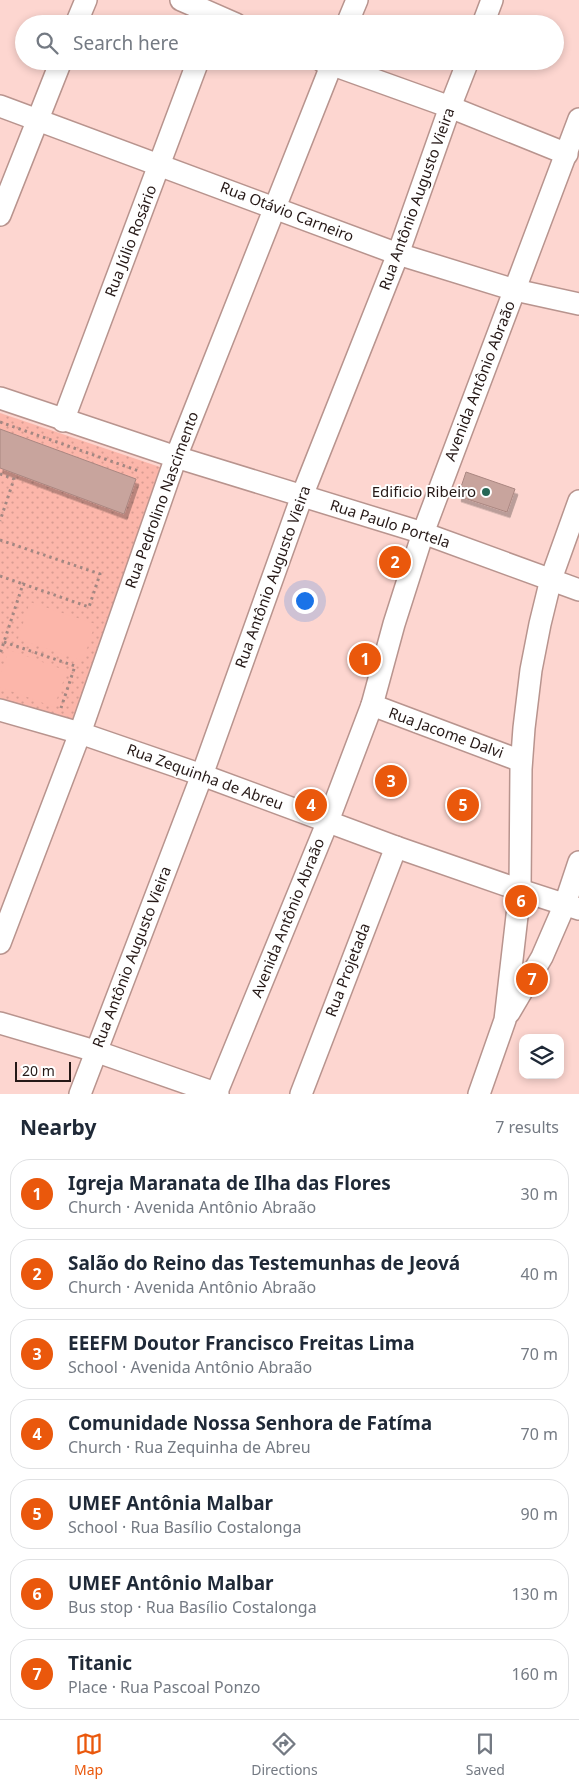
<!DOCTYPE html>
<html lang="en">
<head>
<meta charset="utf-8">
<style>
  :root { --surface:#fff; --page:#f6f6f7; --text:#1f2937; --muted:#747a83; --line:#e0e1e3; --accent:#ea580c }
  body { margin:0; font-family:"Noto Sans",sans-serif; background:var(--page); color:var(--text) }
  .controls { position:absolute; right:15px; bottom:15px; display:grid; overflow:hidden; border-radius:10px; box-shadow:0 2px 8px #0003 }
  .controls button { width:45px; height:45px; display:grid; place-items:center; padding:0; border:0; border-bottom:1px solid var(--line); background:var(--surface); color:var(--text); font:25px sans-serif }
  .scale { position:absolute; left:15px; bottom:12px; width:56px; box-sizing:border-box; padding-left:5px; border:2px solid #251816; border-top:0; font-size:14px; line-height:18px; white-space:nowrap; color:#251816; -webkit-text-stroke:4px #fff; paint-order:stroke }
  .you { position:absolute; left:304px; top:600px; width:18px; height:18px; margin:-12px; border:4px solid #fff; border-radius:50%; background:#1a73e8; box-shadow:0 0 0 8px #1a73e833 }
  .badge { display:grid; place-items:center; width:32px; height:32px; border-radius:50%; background:var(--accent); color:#fff; font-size:16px; font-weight:700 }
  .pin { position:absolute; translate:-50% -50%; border:2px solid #fff; box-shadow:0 1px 5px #0006 }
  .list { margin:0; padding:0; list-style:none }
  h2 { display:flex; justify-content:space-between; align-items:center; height:65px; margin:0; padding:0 20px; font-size:21px }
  h2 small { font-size:16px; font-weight:400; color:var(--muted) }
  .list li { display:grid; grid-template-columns:32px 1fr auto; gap:15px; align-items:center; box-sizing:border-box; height:70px; margin:0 10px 10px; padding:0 10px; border:1px solid var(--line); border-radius:20px }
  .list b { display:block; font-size:19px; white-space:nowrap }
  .list p { margin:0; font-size:16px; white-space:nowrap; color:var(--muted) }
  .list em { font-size:16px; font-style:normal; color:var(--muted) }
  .icon { flex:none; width:28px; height:28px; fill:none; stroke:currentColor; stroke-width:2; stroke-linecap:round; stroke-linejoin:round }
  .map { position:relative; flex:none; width:579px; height:1094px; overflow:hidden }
  .search { position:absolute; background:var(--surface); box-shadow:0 2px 8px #0003; left:15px; right:15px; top:15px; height:55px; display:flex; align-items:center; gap:12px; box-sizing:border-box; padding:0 18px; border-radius:28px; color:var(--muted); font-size:19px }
  .sheet { height:625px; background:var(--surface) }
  nav { display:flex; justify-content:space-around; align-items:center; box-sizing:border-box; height:70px; border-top:1px solid var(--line); background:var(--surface); font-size:14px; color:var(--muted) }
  nav a { display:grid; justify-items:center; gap:2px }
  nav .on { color:var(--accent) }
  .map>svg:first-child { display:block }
</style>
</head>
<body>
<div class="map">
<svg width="579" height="1094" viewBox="0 0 579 1094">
  <defs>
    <pattern id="park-dots" width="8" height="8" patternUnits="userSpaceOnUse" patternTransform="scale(1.25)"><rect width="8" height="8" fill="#fcb6aa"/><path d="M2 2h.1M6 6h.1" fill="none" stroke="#d89c92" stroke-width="1.8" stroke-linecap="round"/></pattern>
    <filter id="shadow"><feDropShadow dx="3" dy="5.5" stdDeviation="0" flood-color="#0004"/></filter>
  </defs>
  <rect width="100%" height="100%" fill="#fdd6d0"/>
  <!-- park -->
  <polygon fill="url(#park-dots)" points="0,413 163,468 78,726 0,700"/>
  <!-- pitch -->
  <g fill="#fcb6aa">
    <polygon points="30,602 95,624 83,661 18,639"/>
    <polygon points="9,650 67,671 54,707 0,687 0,674"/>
  </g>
  <!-- building -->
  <g fill="#c8a49d" stroke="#aa8781" filter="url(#shadow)">
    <polygon points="0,429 136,479 124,514 0,468"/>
    <polygon points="466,472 515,489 507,512 458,496"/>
  </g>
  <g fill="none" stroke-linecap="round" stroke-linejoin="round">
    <defs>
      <g id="minor">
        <polyline points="181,0 236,24"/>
        <polyline points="76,24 86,0"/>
        <polyline points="347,24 357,0"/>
        <polyline points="483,24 492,0"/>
        <polyline points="322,61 450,107 567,154"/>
        <polyline points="0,106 398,254 515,290 579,304"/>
        <polyline points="0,215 61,61"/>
        <polyline points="0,398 176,457 423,533 579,590"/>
        <polyline points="63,421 198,61"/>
        <polyline points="372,705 521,761"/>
        <polyline points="0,710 80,733 202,775 396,847 520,890 579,909"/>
        <polyline points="0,943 80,733 176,457 333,61"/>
        <polyline points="509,1013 542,957 565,904 579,862"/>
        <polyline points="0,1023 95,1051 218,1094"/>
        <polyline points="80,1094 202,775 302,496 398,254 450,107 468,61"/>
        <polyline points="216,1094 328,821 372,705 394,624 423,533 579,119"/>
        <polyline points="301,1094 396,847"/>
        <polyline points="479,1094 505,1020 520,890 521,769 524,728 531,670 540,624 551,579 579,501"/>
      </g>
    </defs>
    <!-- minor casing -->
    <use href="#minor" stroke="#b8948e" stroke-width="24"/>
    <!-- path -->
    <g stroke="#a38782" stroke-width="3" stroke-dasharray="2.5 4" stroke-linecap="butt">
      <polyline points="0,422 139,471"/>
      <polyline points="0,474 14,479 0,521"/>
      <polyline points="0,540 100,574 89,607 23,584 0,654"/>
      <polyline points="0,576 23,584"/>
      <polyline points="4,642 75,666 61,708"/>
    </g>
    <!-- minor -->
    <use href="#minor" stroke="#fff" stroke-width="21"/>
  </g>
  <!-- markers -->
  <circle fill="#266756" stroke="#fff" stroke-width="2" cx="486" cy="492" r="5"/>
  <g text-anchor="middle" stroke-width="4" stroke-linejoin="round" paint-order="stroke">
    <!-- street labels -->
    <g font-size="15" fill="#251816" stroke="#fff">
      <text transform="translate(417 199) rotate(-70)" y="5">Rua Antônio Augusto Vieira</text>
      <text transform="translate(287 212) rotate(21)" y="5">Rua Otávio Carneiro</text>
      <text transform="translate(131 241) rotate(-69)" y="5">Rua Júlio Rosário</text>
      <text transform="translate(480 381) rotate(-69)" y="5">Avenida Antônio Abraão</text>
      <text transform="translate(162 500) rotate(-70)" y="5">Rua Pedrolino Nascimento</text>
      <text transform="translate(390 524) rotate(18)" y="5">Rua Paulo Portela</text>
      <text transform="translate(273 577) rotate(-70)" y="5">Rua Antônio Augusto Vieira</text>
      <text transform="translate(446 733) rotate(20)" y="5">Rua Jacome Dalvi</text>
      <text transform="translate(205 777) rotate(20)" y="5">Rua Zequinha de Abreu</text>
      <text transform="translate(288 918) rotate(-68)" y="5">Avenida Antônio Abraão</text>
      <text transform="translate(132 957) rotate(-69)" y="5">Rua Antônio Augusto Vieira</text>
      <text transform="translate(348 970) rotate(-69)" y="5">Rua Projetada</text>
    </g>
    <!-- poi labels -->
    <g font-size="15" fill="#251816" stroke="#fff" text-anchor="end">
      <text x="476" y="497">Edificio Ribeiro</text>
    </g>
  </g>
</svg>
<div class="controls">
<button><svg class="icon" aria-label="layers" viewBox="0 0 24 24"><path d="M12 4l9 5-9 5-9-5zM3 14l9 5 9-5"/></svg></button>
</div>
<div class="scale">20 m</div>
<div class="you"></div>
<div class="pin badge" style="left:365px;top:659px">1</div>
<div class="pin badge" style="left:395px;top:562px">2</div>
<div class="pin badge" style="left:391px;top:781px">3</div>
<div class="pin badge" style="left:311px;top:805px">4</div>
<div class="pin badge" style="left:463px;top:805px">5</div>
<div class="pin badge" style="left:521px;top:901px">6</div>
<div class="pin badge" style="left:532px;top:979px">7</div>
<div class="search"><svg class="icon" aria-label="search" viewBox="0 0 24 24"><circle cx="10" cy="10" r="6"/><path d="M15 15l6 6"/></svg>Search here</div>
</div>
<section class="sheet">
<h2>Nearby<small>7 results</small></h2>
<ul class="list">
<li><span class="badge">1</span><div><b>Igreja Maranata de Ilha das Flores</b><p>Church · Avenida Antônio Abraão</p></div><em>30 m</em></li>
<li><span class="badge">2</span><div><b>Salão do Reino das Testemunhas de Jeová</b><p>Church · Avenida Antônio Abraão</p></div><em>40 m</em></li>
<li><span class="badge">3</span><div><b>EEEFM Doutor Francisco Freitas Lima</b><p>School · Avenida Antônio Abraão</p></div><em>70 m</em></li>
<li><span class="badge">4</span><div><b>Comunidade Nossa Senhora de Fatíma</b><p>Church · Rua Zequinha de Abreu</p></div><em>70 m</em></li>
<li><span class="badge">5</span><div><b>UMEF Antônia Malbar</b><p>School · Rua Basílio Costalonga</p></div><em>90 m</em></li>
<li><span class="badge">6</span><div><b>UMEF Antônio Malbar</b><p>Bus stop · Rua Basílio Costalonga</p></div><em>130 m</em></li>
<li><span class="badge">7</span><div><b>Titanic</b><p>Place · Rua Pascoal Ponzo</p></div><em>160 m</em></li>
</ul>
</section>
<nav>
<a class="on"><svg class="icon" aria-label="map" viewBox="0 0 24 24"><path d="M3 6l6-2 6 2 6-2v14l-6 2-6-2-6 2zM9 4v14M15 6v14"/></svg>Map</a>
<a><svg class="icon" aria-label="directions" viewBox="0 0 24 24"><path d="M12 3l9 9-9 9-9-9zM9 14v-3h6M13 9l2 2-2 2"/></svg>Directions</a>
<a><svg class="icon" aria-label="saved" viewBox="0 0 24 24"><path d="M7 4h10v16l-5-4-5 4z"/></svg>Saved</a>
</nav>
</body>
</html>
